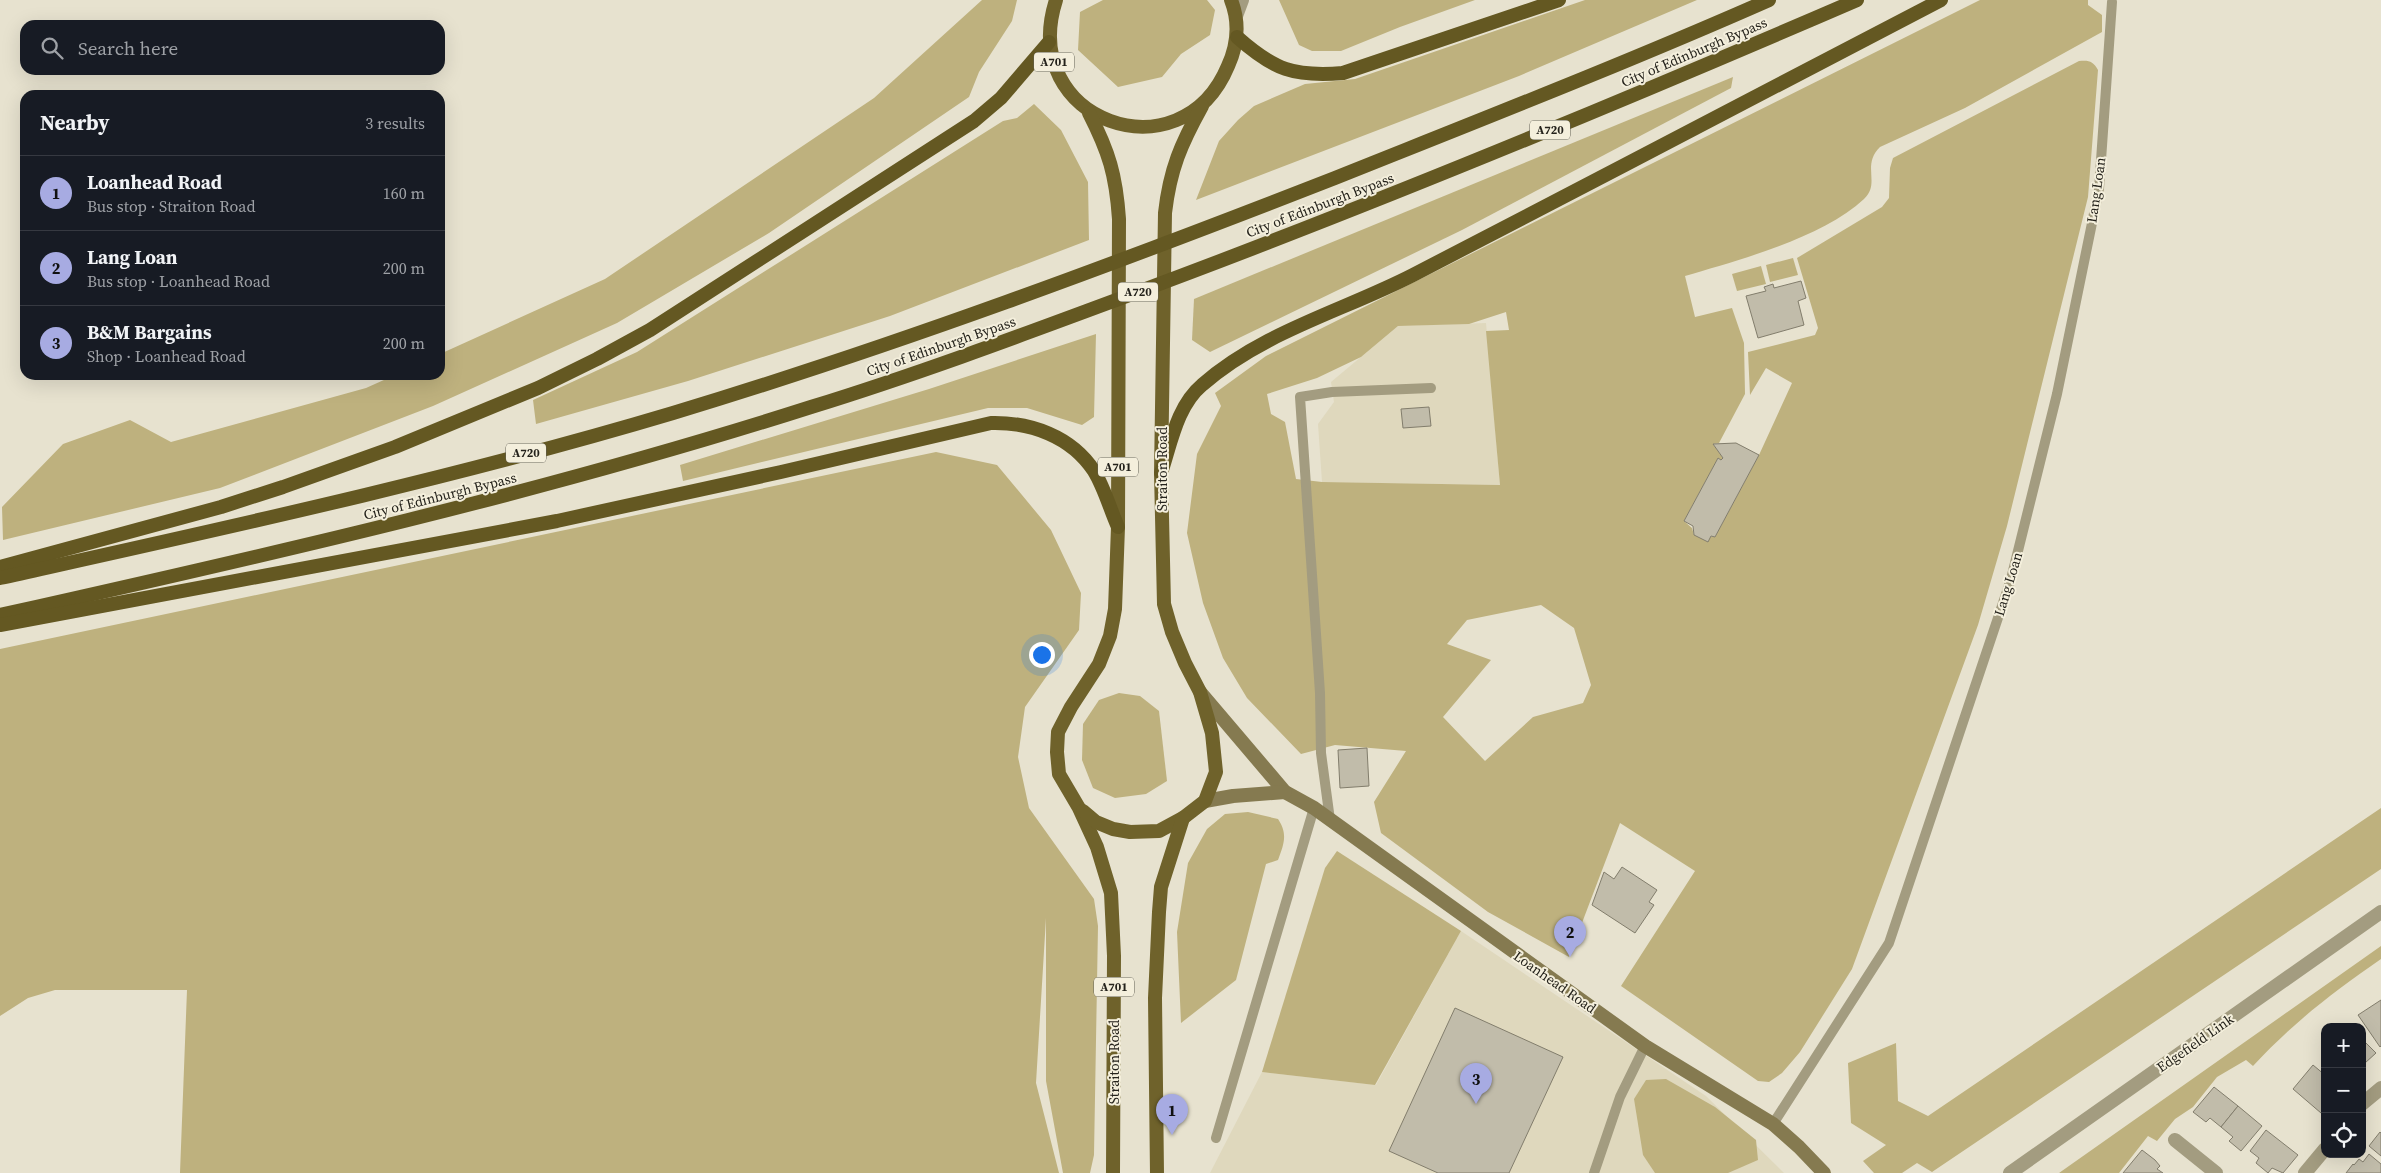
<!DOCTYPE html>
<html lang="en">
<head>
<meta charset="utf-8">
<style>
  :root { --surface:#171b24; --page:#20242c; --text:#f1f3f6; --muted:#9ea1a6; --line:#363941; --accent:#a7abe2 }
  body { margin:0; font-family:"Source Serif 4",serif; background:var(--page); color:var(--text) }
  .controls { position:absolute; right:15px; bottom:15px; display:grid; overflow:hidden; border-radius:10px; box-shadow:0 5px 20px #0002 }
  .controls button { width:45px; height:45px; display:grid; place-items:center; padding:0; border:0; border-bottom:1px solid var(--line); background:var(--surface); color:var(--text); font:25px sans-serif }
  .you { position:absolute; left:1041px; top:654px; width:18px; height:18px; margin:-12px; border:4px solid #fff; border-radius:50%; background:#1a73e8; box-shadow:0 0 0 8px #1a73e833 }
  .badge { display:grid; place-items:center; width:32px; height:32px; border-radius:50%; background:var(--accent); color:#111; font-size:16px; font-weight:700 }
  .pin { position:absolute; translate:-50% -41px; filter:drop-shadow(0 1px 2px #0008) }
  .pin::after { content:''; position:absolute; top:26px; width:18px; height:15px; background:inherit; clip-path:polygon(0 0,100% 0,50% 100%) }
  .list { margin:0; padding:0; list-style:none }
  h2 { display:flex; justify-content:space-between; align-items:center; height:65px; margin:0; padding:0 20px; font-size:21px }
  h2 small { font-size:16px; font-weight:400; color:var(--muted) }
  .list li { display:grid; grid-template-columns:32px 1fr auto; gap:15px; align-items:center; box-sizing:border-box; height:75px; padding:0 20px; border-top:1px solid var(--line) }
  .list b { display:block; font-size:19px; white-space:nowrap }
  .list p { margin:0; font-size:16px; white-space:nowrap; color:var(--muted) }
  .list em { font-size:16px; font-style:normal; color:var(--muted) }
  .icon { flex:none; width:28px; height:28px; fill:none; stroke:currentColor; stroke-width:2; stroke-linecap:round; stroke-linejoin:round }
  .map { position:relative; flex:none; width:2381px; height:1173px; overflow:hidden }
  .search { position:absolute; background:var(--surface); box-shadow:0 5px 20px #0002; left:20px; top:20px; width:425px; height:55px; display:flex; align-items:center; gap:12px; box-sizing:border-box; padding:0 18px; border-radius:15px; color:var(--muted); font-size:19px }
  .panel { position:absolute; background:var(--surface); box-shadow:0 5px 20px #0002; left:20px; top:90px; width:425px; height:290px; border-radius:15px }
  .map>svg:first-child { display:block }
</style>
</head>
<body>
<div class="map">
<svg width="2381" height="1173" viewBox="0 0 2381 1173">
  <rect width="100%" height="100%" fill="#e7e2cf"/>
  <!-- built -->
  <g fill="#dfd8bd">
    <polygon points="1486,323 1500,485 1322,482 1318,424 1334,402 1331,382 1398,326"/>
    <polygon points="1461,931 1706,1096 1784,1173 1210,1173 1262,1072 1376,1085"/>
  </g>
  <!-- green -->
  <g fill="#beb17e" fill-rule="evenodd">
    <polygon points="982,0 1017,0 1012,21 979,72 969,97 769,233 617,323 433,406 220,488 3,540 2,507 63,444 130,420 171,442 366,388 395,375 440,375 440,354 605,279 874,98"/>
    <polygon points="1103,0 1207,0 1215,10 1210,35 1181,54 1162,77 1118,87 1078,50 1080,12"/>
    <polygon points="1279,0 1475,0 1400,27 1341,51 1312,51 1299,45"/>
    <polygon points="1585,0 1697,0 1519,76 1196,200 1219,141 1238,120 1254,106 1305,84 1355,79"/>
    <path d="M1980,0H2088V5L2102,15V32L1965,108L1880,147C1861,166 1881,183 1864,199C1822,238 1739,260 1685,276L1695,317L1732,308L1744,343L1745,394L1719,443L1713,444L1723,458L1721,460L1718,458L1684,521L1692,528L1694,535L1715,537L1759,455L1792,383L1766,368L1750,395L1748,352L1815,335L1818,328L1797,258L1882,207L1889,198L1890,168L1893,158L2079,61C2089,60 2093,61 2098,70L2088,197L2007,526L1978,625L1852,969L1800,1052L1782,1073L1769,1082L1758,1081L1621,986L1695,871L1620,823L1569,957L1488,912L1381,833L1374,802L1406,751L1335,745L1301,754L1247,698L1223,658L1203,603L1187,533L1197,454L1221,406L1215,393L1266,356ZM1506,312L1509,330L1486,331L1500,485L1322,482L1296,479L1285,422L1271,414L1267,394L1317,378L1361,357L1398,326L1469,324ZM1541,605L1574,628L1591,685L1583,703L1533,717L1485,761L1443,717L1491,660L1447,644L1467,620Z"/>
    <polygon points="1733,77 1731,88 1462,230 1210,352 1192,340 1194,299"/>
    <polygon points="1034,104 1061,130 1088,182 1089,240 890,316 688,381 536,424 533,400 637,352 1003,121 1017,118"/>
    <polygon points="1793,258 1798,275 1770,282 1766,265"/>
    <polygon points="1761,266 1766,284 1737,291 1732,274"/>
    <polygon points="1096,334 1094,417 1082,425 1027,408 988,408 683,481 680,465 929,389"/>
    <polygon points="936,452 997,465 1051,530 1081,593 1079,630 1025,707 1018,757 1029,808 1094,899 1098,926 1094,1155 1090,1173 1063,1173 1046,1081 1046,918 1036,1083 1059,1173 180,1173 187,990 55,990 28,998 0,1016 0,649"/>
    <polygon points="1119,693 1140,696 1159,711 1167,781 1146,794 1115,798 1093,788 1082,760 1083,724 1099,700"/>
    <polygon points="2381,808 2381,869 1932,1172 1917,1163 1902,1173 1874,1173 1863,1161 1886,1145 1851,1123 1848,1063 1896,1043 1898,1101 1928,1116"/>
    <path d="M1248,812L1278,819C1288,834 1284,844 1278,860L1266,864L1236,980L1181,1023L1177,932L1188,863L1207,829L1225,814Z"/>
    <polygon points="1337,851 1461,931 1375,1085 1262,1072 1325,868"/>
    <path d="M2381,946V959C2332,993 2294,1022 2253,1066L2246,1060L2217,1077L2193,1107L2175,1119L2157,1141L2148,1136L2119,1173H2059Z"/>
    <polygon points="1666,1079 1715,1107 1756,1140 1758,1160 1728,1173 1655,1173 1643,1155 1634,1099 1646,1080"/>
  </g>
  <!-- building -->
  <g fill="#c1bcaa" stroke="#827d6c">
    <polygon points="1801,281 1806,298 1798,301 1804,325 1758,338 1746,296 1766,291 1764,287 1773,284 1774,288"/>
    <polygon points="1429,407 1431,426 1403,428 1401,409"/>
    <polygon points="1736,443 1759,455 1715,537 1711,536 1708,542 1694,535 1693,526 1684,521 1718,458 1721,460 1723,458 1713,444"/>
    <polygon points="1367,748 1369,786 1340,788 1338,750"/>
    <polygon points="1622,867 1657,890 1649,902 1654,905 1635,933 1592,905 1604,872 1614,879"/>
    <polygon points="2381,1000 2381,1046 2380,1047 2358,1015"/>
    <polygon points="1455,1008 1563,1057 1509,1173 1438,1173 1389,1151"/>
    <polygon points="2362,1039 2376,1053 2365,1063 2362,1062"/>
    <polygon points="2313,1065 2325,1075 2325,1109 2321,1113 2293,1089"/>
    <polygon points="2214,1087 2238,1106 2221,1127 2210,1118 2206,1122 2193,1112"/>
    <polygon points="2238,1106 2262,1126 2241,1151 2229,1141 2233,1137 2221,1127"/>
    <polygon points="2266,1130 2298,1155 2283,1173 2272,1168 2268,1173 2256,1163 2259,1158 2250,1151"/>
    <polygon points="2380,1132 2381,1133 2381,1156 2369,1146"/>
    <polygon points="2142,1150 2155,1160 2160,1166 2157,1169 2163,1173 2123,1173"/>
    <polygon points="2369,1154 2381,1164 2381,1173 2346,1173 2353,1164 2354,1165 2359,1159 2363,1162"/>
  </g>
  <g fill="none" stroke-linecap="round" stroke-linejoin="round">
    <!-- service -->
    <g stroke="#a39c80" stroke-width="10">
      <polyline points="1330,820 1321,753 1320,693 1300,397 1332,392 1431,388"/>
      <polyline points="1773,1124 1889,943 2011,579 2057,394 2099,189 2112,2"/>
      <polyline points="1216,1138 1314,808"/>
      <polyline points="1594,1173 1620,1097 1645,1046"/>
    </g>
    <!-- minor -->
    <g stroke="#a39c80" stroke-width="14">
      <polyline points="2362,1104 2381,1088"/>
      <polyline points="2175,1140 2216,1173"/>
      <polyline points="2305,1173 2325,1149"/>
    </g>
    <!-- tertiary -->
    <g stroke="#a39c80" stroke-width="14">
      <polyline points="1236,16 1242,0"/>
      <polyline points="2010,1173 2381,912"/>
    </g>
    <!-- secondary -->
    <g stroke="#857a50" stroke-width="14">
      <polyline points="1200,692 1285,792 1314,808 1645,1046 1773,1124 1799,1147 1824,1173"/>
      <polyline points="1205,801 1233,796 1285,792"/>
    </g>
    <!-- primary -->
    <g stroke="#6f622b" stroke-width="14">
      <path d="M1056,0C1017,121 1181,179 1228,66C1238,44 1240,23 1231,0"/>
      <path d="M1089,113C1109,152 1116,175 1119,219L1118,527L1115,609L1110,636L1099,664L1071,707L1058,732L1057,752L1059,774L1079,808L1097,847L1111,893L1114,956L1113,1173"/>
      <path d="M1083,811L1096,822L1113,829L1130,832L1159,831L1183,818L1205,801L1216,772L1212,733L1200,692L1185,663L1172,632L1164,604L1161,473L1165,213C1170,169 1181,144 1202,106"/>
      <polyline points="1157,1173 1155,998 1159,912 1161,887 1183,818"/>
    </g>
    <!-- trunk -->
    <g stroke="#645822" stroke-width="14">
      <path d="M1237,37C1274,70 1294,77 1343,73L1559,0"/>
      <path d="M1161,473C1171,443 1177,406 1202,385C1262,332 1343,311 1413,275C1589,183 1765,93 1941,0"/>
      <polyline points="0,567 221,507 283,487 395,447 538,388 597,359 650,330 974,121 1001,98 1049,42"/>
      <path d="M0,578C225,528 452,479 673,413C898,345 1117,263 1335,178C1480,120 1626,63 1769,0"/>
      <path d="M0,615C273,554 545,492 811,407C918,374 1022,335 1127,296C1373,205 1616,104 1857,0"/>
      <path d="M0,625L557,521L781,472L991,423C1030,422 1071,436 1094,471C1104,487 1110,509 1118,527"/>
    </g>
  </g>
  <g text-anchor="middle" stroke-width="4" stroke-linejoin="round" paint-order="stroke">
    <!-- shield labels -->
    <g fill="#f4efdc" stroke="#626055" stroke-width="1">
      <rect x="1034" y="52.5" width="40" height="19" rx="4"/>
      <rect x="1530" y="120.5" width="40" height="19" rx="4"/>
      <rect x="1118" y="282.5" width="40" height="19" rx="4"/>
      <rect x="506" y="443.5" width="40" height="19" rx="4"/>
      <rect x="1098" y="457.5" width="40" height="19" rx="4"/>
      <rect x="1094" y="977.5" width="40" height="19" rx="4"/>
    </g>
    <g font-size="12" font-weight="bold" fill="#24221b">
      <text x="1054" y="66">A701</text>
      <text x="1550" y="134">A720</text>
      <text x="1138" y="296">A720</text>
      <text x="526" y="457">A720</text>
      <text x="1118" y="471">A701</text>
      <text x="1114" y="991">A701</text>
    </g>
    <!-- street labels -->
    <g font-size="14" fill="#24221b" stroke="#f4efdc">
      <text transform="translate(1694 52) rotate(-23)" y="5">City of Edinburgh Bypass</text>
      <text transform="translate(2096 190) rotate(-82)" y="5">Lang Loan</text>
      <text transform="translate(1320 205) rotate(-21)" y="5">City of Edinburgh Bypass</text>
      <text transform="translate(941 346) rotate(-19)" y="5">City of Edinburgh Bypass</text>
      <text transform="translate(1162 469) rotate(-90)" y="5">Straiton Road</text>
      <text transform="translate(440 496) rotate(-14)" y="5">City of Edinburgh Bypass</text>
      <text transform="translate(2008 584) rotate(-73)" y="5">Lang Loan</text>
      <text transform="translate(1555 982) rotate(35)" y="5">Loanhead Road</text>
      <text transform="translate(2195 1043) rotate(-35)" y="5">Edgefield Link</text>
      <text transform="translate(1114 1062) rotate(-90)" y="5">Straiton Road</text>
    </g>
  </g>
</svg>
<div class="controls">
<button>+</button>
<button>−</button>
<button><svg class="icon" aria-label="locate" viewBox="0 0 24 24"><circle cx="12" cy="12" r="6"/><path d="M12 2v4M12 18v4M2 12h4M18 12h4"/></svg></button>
</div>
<div class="you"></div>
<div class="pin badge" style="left:1172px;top:1135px">1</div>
<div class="pin badge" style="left:1570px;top:957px">2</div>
<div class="pin badge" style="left:1476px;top:1104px">3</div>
<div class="search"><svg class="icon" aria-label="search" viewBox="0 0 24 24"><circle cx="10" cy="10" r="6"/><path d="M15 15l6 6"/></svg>Search here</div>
<section class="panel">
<h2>Nearby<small>3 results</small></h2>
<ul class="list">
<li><span class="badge">1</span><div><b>Loanhead Road</b><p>Bus stop · Straiton Road</p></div><em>160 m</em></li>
<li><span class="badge">2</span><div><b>Lang Loan</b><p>Bus stop · Loanhead Road</p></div><em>200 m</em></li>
<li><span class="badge">3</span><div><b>B&amp;M Bargains</b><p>Shop · Loanhead Road</p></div><em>200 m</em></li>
</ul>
</section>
</div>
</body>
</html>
